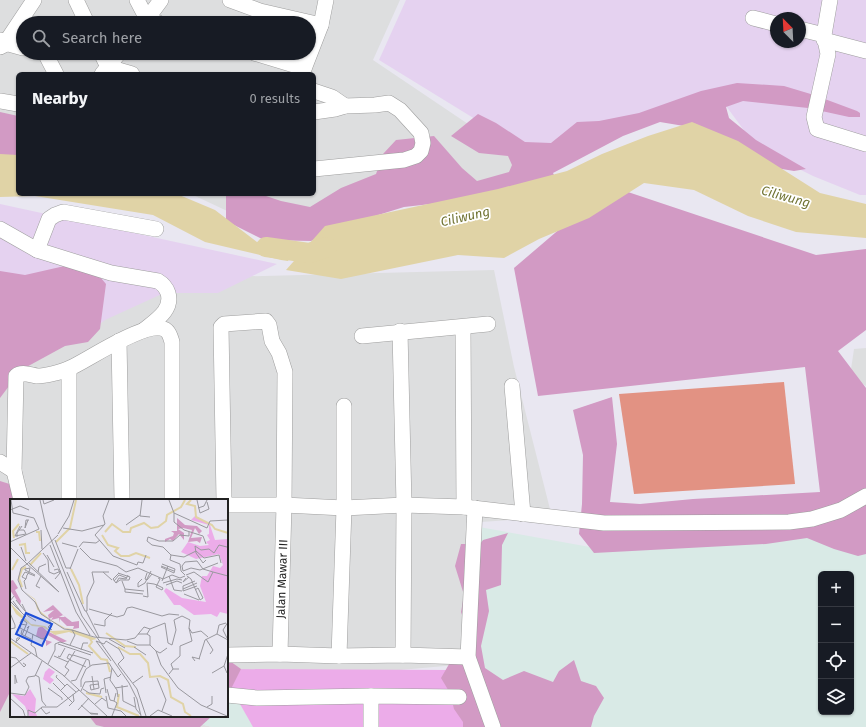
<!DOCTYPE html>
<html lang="en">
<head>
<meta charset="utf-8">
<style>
  :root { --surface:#171b24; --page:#20242c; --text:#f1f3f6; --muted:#9ea1a6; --line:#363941 }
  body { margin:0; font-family:"Fira Sans",sans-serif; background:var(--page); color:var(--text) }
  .controls { position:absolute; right:12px; bottom:12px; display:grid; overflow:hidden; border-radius:6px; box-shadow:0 1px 3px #0004 }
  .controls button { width:36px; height:36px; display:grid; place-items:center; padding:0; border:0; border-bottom:1px solid var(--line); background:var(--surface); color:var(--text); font:20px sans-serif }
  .compass { position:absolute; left:770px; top:12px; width:36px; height:36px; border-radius:50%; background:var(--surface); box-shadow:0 1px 3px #0004; rotate:336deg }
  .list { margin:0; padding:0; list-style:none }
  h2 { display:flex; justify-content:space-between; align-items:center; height:52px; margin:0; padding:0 16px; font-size:17px }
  h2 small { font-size:13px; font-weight:400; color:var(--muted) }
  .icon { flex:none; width:22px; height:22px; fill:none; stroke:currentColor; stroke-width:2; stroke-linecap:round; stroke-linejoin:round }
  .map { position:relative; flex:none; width:866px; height:727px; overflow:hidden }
  .search { position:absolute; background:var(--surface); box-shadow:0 1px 3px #0004; left:16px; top:16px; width:300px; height:44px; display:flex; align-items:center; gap:10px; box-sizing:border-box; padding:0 14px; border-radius:22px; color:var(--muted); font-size:15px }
  .panel { position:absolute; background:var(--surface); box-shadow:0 1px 3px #0004; left:16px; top:72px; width:300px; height:124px; border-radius:6px }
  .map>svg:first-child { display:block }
</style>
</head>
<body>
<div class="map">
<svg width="866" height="727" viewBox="0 0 866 727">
  <rect width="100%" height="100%" fill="#e9e7f1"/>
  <!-- residential -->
  <g fill="#dddedf" fill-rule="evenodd">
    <path d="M0,0H400L373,60L538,171L276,234L191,194H314V74H18V125L0,122ZM23,23H309V53H23Z"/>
    <polygon points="494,270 514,367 552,517 466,523 468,664 227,685 227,500 11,500 11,716 170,716 212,727 0,727 0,365 181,278"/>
    <polygon points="866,348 866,386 850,376 854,349"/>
  </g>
  <!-- industrial -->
  <path fill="#d9eae6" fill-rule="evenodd" d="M479,527L590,547L866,534V727H212L170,716H227V687L474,671ZM821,574H851V712H821Z"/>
  <!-- farmland -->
  <g fill="#e5d2f0" fill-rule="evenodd">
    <path d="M406,0H866V195H860L813,176L757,148L715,91L532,154L379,60ZM776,18H800V42H776Z"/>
    <polygon points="0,204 277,264 218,293 164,293 105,320 93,329 0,368"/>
  </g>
  <!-- grass -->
  <polygon fill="#ecace9" points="227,669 448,670 476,727 253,727 227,681"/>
  <!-- forest -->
  <g fill="#d29ac4">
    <polygon points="737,83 784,86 814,95 857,111 860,113 860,117 849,117 808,108 743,101 726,107 729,118 756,140 806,169 794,171 776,168 702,129 660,122 623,136 553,173 554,175 484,198 404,207 346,225 311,241 264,240 226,221 226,195 231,194 260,194 281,201 310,207 341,188 376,174 383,154 396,140 434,136 462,168 477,181 509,172 512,165 508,156 479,153 451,136 478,114 496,123 525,142 551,143 577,122 599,121 639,113 701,91"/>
    <polygon points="0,112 18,116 18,167 0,167"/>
    <polygon points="610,186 816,255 866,249 866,330 838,351 866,388 866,554 858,556 834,549 807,538 766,544 594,553 579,534 582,504 583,455 573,410 612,397 617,444 610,502 640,504 693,499 820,492 805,367 538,396 514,268"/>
    <polygon points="69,265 90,265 106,284 100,329 88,342 65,346 21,370 0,398 0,271 25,275"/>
    <polygon points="0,481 19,487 23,500 11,500 11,690 0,712"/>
    <polygon points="508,533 502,545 501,585 486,590 489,611 481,646 485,668 503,680 524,671 553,682 559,671 574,660 581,681 596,686 604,698 594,716 591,727 463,727 463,722 454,709 450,693 441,678 452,659 466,658 468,633 461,612 464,595 455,566 461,544 480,544 483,540"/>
    <polygon points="227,659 241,669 227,697"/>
    <polygon points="89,716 212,716 200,727 104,727 96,725"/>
  </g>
  <!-- pitch -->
  <polygon fill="#e29283" points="784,382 795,484 634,494 619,394"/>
  <!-- water -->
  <g fill="#e0d3a6">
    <polygon points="692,122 738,141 820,193 866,204 866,238 796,232 748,216 694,190 644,183 589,218 539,239 504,258 458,255 341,279 286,270 325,226 498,189 567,171 602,154 648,136"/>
    <polygon points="0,154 18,155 18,194 177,194 215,210 257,242 295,245 288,261 281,260 205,242 153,215 35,196 0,197"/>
  </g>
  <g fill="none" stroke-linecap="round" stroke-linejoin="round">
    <!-- river -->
    <polyline stroke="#e0d3a6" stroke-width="20" points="266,247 309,253 327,247"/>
    <defs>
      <g id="minor">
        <polyline points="76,0 87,23"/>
        <polyline points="137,0 147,19 159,23"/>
        <polyline points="230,0 260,11 321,25"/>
        <polyline points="830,0 824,35 828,54 814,117 817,129 866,144"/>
        <polyline points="753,18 776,24"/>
        <polyline points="144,23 161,0"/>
        <polyline points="800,29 824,35"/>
        <polyline points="0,40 5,43 23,48"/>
        <polyline points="824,40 866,51"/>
        <polyline points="0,47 4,45 34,0"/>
        <polyline points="45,53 56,74"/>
        <polyline points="101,53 108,67 132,74"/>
        <polyline points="254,53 304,68"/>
        <polyline points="102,74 119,53"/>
        <polyline points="302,74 321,25 326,0"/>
        <polyline points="314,91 332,97 345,106"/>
        <polyline points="0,101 18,104"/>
        <polyline points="314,112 335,109 345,106 375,105 389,103 400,110 421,133 423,143 421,151 416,156 404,160 314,169"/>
        <path d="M0,229L37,250L111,273L158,281C163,284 166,287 168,293C173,310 156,320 144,330"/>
        <polyline points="37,250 49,219 55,215 63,212 156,229"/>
        <polyline points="463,327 464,507"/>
        <polyline points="400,331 404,505 403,655"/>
        <polyline points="362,336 488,324"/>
        <polyline points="119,341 122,500"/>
        <polyline points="69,369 69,500"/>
        <polyline points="512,386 523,514"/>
        <polyline points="0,462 14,471"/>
        <path d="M21,500L14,471L16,376C22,371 30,375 37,376C45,376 62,372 70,368C87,361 151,316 167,331C170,334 171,339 172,342V500"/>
        <polyline points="224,500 221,327 224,324 266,321 269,325 272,341 279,353 285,372 284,505 280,654"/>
        <polyline points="227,505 284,505 344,508 404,505 464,507 604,523 789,522 812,519 841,510 866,496"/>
        <polyline points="475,508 468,657 493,727"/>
        <polyline points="227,655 280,654 339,656 403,655 468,657"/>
        <polyline points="339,656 344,508 344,406"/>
        <polyline points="227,695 257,698 371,696 459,697"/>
        <polyline points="371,727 371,696"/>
      </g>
    </defs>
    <!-- minor casing -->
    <use href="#minor" stroke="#9e9e9e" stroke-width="16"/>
    <!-- minor -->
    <use href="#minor" stroke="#fff" stroke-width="15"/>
  </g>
  <g text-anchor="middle" stroke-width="3.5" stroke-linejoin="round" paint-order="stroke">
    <!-- street labels -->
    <g font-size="12" fill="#212121" stroke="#fff">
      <text transform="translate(282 579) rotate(-88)" y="4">Jalan Mawar III</text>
    </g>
    <!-- water labels -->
    <g font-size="13" font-style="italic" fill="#707332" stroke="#fff">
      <text transform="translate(786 196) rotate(16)" y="5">Ciliwung</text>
      <text transform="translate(465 216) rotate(-13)" y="5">Ciliwung</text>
    </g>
  </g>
  <!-- overview -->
  <g transform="translate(10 499)">
    <rect width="218" height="218" fill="#e9e7f1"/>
    <path d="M185,17L200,26L205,41L218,40V115L210,113L207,118L201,115L184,116L170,106H164L154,92L156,89L172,99L196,103L190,87L192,77H197L203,67L210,69L213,66L209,55L186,60L171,53L178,43L190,47L199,46L196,43L200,41L197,36L199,35V26L181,21ZM39,169L45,173L40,178L44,181L40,185L33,180L35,173ZM20,190L26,200L25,212L27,217H19L15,207L2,195L14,197Z" fill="#ecace9"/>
    <path d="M167,19L175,26L187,27L192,32L189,35L185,29L181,39L192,38L190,44L187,42L178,43L182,31L173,29L168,30L174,34V41L169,35L163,42L160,40L155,43V40L163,37L164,34L161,32H167ZM3,81L8,89L5,91L11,102L10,106L0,91V82ZM43,106L53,116L49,118H55L53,116L62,123L69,122V129L63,130L64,127H57L50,120V124L49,119L41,121L43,118L39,120L38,116L44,111L33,113ZM32,127L37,132L57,142L52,144L36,135V141L42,143L36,147V142L26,137L28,129Z" fill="#d29ac4"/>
    <path d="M15,93L25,100L30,112L41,121L55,129L62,130L87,140L82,141L59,133L45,136L33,128L22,127L6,115L0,104L21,125L35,127L41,132L62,131L53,129L31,115L27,110L25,101Z" fill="#e0d3a6"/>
    <path fill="none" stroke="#e0d3a6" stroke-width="2" d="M181,1L177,5L185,7L186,18L202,26L205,30L218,34M26,33H29L30,42M95,33L102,25L113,33H120L121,29L134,24L141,29L148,28L156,22L157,16L171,8L175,1M92,36L98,46L108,49L105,52L111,57H119L126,54L140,59M4,39L3,32L9,25M46,43L60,29L66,1M9,46L15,45L16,54H20M20,66L31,54M61,70L69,86L73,105M2,71L8,60M12,88L9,79L12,70L16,68M96,134L115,147L126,148M80,140L82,143L79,147L91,160L97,161L100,173M0,142L18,155M108,148L120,155H130L138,164L140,178L150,177L158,181L161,198L173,205L175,213L181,217M76,194L92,198M109,195L107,208L129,217"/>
    <path fill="none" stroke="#99989e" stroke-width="1" d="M1,1L3,14L24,19L29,30M30,1L36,28L72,117L119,184L127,200L131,217M33,1L34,5L44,1M99,1L93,17L95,25L85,36L103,57L127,66L128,63L133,64L136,56M132,1L130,17L140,18M159,1L164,14L197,29L200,22L218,21M187,1L190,14L199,10L197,3M188,9L194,7L197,1M0,11L10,7L19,11M164,14V23L174,31L193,37L196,45M18,21L15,29L16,21H19M116,26L130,16M53,29L72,32L94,26M9,31H14L16,35L5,37L10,27M31,31L32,50M179,33V37L170,36L163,42H149L138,38L137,42L142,46L153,48L161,56L174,58L186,52L194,59L209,56L211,64M48,35L59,17L64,1M7,38V34L12,27M45,41L56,69H61M0,43L29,30M52,44L67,48M40,46L66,113L80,136M0,48L17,65L48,36M11,48L16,62M69,48L73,43L86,44L90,41M70,49L81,60L107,67L116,73L128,69L153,80L162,76L170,79L175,77M33,54L38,61L39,73L44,75L51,72M37,56L44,68M161,56L160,61L170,65L171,72L175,76M196,61L193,64L186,54L185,47L191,51L199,50L204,54L209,46L217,48M187,62L175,63L172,67L173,72L181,69L190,71L208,64M187,62L193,70L203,73M152,65L165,70L164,74M151,67L164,72M151,68L164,74M60,70L68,50M44,71L48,70L50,74L45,80M28,73L29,68L36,65M57,73L75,112H77V98L84,83L82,73H99M93,73L102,81M137,74L135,80L137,81L142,75M176,76L184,73L198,83L203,73L218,77M159,77L164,91L172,92M177,77L181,80L190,101M176,79L173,83L179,78M16,80L12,78L15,73L25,77M132,80L128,84V88L135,84L141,72M8,81L11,69L17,65L49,93L19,64M8,81L12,91L25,103L31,115L54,130L62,131L65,136L60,146M104,82L109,76L117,79M112,82L115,90L134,92M152,82L158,67M106,84L110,81H119L120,78L108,74M106,84L109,79L116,80L118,76M106,84L103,80L109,74M137,84L144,85L147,86L153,89L152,91L146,88L150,80L148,79M153,84L167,80L172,81M156,86L167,82L172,84M173,87V92L187,87M173,87L185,82M30,89L26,87L31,77M16,90L14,82L16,80L17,76L18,75L19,73L20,69L15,70V71L25,76M115,90V93L133,95M173,90L187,84M185,91L188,89L193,99L190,101M174,95L189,101M4,97L0,102L16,118M133,97L138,98L137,84M6,101L15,112M3,102L11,113M12,105L18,117L26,122M79,110L107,118L114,116L117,109L122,108L152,117L159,115L169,116M76,112L89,138M0,114L5,126V129L0,130M39,120L41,125L38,128L42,131M10,124L12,120L17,124L12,136M84,125L95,127V121L102,114M16,126L11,125L10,129L32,140L37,138M12,131L11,135L21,140M62,131L84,138L116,141L125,139L134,128L140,130L155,124L158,144L162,146L166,131L164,121L172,117L180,121L179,129L182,134L191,132L198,138M23,135L21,146L25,149L27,158M128,135H137L140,130M137,135L140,137V146M207,135L209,126L216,124M15,137L19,127L17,129M0,139L53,176L97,217M217,139L213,131L218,123M99,140L115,149M196,140L203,151L200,155M117,142L127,146H140L146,152L151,166L168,189L191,206L217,217M6,144L7,139H10L7,142M48,145L81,156M124,148L136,156M71,151L73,144H78M146,152L150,154L157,149M63,156L79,161L80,167M44,157L58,163M48,157L50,158L55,149M0,158L6,159L14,168L16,166L13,164M189,160L195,141L207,135L218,141M60,161L76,168M61,161L57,159L59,155L63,157M101,162L86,142L94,145L96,142L109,150L114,159L108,165L127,190L136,217M185,162L182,158L190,160M38,165L45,151V145L50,143L83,154M0,169L21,154M102,169L108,178L111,175M163,170L161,165L170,157V147L182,142L179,129M202,174L214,167M217,174L214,167L218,155M159,175L163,170H169M25,176L29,178L32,202L36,207M47,176L46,178L55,187M82,177L84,190M54,178L59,171L55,168L65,152M147,179L156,201L152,212M61,182L66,181L76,161M43,184L63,204M123,184L133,177M5,185V176L7,184M112,186L113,202L125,208M71,188V181L76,170L82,166L99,164L102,169L100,181L107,191L108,198M38,189L52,199V201M105,189L118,187M73,190L79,194L90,195L91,190L94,189M97,190L100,201L104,202M50,192L57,185L66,193M71,192L75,183L88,182L89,189L81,191L80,186L89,185M0,194L15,196L19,188L16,182L18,178L25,177L32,162M96,194L94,180L101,178M96,197L98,209L111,212L116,217M124,198L126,210L131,216M0,199L13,211L15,217M85,205L92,199L96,202M71,206L81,215H88L80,214M59,207L64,202L63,195M197,208L202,205V197M31,209L36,215L40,213M68,211L79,199M18,217V211L25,214L32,208H47L69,191M102,217L107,204L104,202L106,194M140,217L148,211L162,217"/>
    <path fill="#1d4ed8" fill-opacity="0.15" stroke="#1d4ed8" stroke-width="2" d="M16,114L42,125L32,147L6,135Z"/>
    <rect width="218" height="218" fill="none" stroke="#212121" stroke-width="2"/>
  </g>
</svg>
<div class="controls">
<button>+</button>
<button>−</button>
<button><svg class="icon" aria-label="locate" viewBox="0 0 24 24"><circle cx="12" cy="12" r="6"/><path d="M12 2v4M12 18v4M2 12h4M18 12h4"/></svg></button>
<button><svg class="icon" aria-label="layers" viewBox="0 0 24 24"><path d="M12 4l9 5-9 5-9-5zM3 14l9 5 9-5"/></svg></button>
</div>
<svg class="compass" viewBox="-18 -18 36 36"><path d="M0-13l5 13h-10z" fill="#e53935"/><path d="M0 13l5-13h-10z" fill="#9ea1a6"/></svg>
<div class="search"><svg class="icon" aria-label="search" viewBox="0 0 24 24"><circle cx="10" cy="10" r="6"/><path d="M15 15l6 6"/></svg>Search here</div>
<section class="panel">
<h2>Nearby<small>0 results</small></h2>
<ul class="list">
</ul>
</section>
</div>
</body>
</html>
